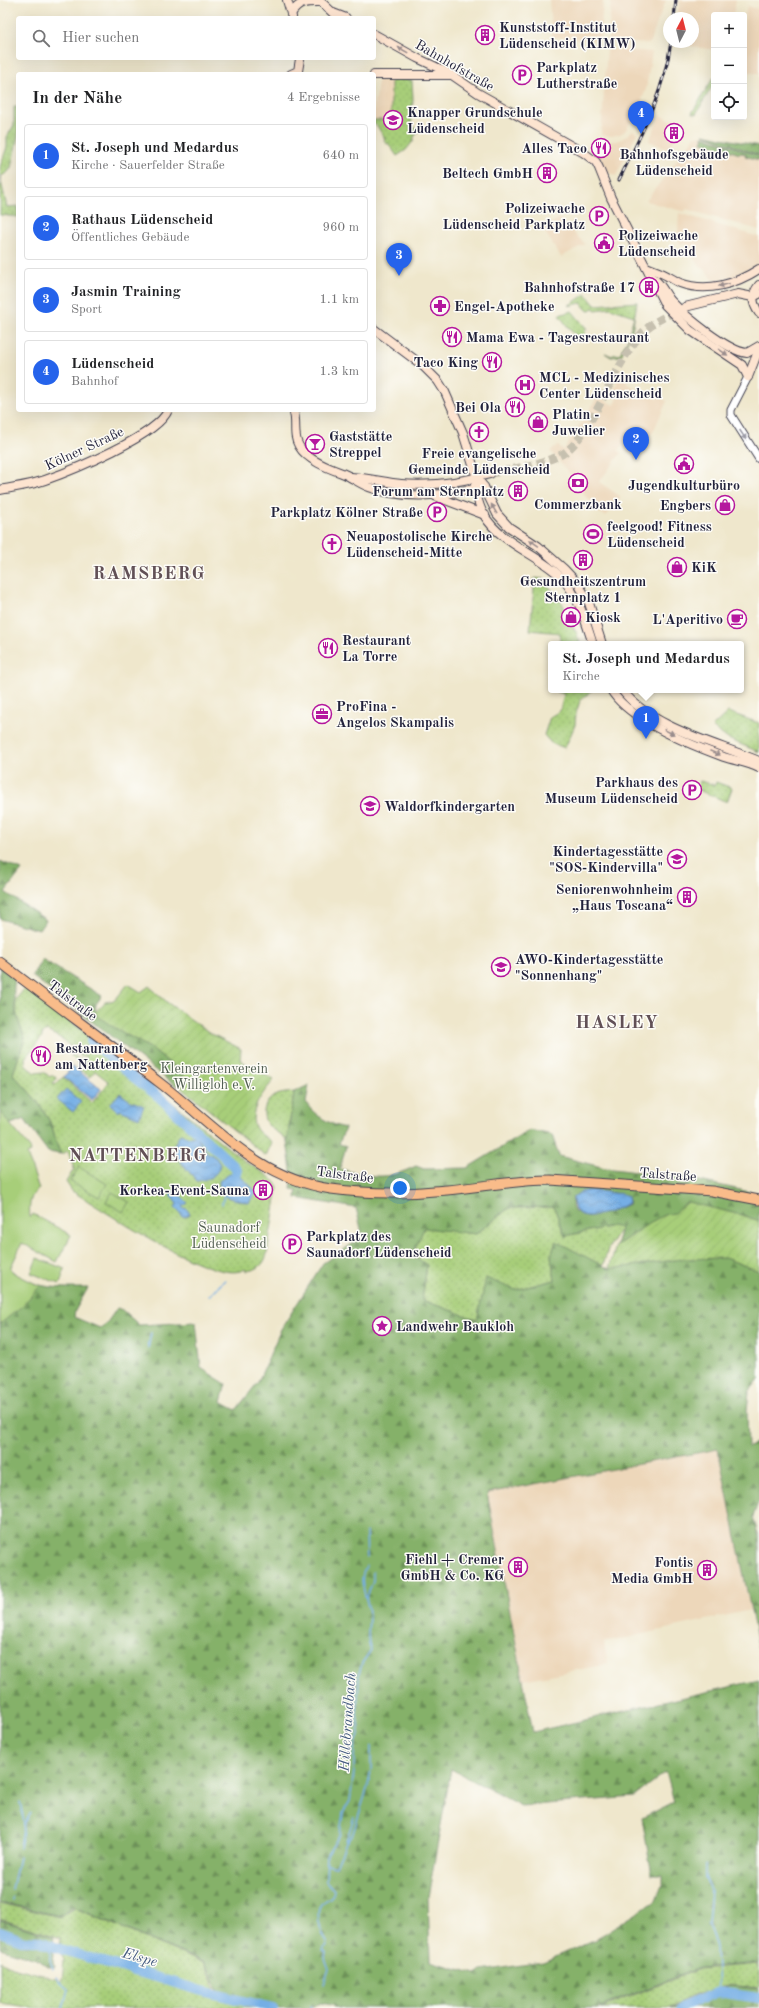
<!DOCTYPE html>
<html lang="de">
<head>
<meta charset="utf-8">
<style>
  :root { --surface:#fff; --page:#f6f6f6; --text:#202124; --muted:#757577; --line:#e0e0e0; --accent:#2563eb }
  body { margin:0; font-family:"Old Standard TT",serif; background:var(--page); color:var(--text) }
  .controls { position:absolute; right:12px; top:12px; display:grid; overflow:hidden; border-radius:4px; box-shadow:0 4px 16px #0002 }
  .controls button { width:36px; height:36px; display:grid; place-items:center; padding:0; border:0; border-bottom:1px solid var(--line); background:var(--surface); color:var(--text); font:20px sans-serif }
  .compass { position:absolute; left:663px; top:12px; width:36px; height:36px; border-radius:50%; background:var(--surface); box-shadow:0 4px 16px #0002; rotate:7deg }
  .you { position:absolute; left:400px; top:1188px; width:14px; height:14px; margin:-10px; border:3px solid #fff; border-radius:50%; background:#1a73e8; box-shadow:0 0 0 6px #1a73e833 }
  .badge { display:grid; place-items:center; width:26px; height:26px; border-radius:50%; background:var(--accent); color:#fff; font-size:13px; font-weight:700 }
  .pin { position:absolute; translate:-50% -33px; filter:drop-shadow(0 1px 2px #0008) }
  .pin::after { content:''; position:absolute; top:21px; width:14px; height:12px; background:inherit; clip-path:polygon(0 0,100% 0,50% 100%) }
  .popup { position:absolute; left:548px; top:641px; width:196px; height:52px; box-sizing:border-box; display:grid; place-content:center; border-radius:4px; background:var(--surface); filter:drop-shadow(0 1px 3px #0005); font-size:13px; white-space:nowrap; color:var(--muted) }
  .popup b { font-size:15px; color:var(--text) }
  .popup::after { content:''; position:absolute; left:50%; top:100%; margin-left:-8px; border:8px solid transparent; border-top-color:var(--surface) }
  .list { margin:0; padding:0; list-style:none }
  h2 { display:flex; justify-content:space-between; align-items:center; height:52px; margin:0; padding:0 16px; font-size:17px }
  h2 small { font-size:13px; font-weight:400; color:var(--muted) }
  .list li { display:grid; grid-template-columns:26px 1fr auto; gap:12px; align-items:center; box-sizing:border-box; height:64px; margin:0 8px 8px; padding:0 8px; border:1px solid var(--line); border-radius:4px }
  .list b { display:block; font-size:15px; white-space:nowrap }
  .list p { margin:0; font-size:13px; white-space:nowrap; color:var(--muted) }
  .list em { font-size:13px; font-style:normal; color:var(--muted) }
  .icon { flex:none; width:22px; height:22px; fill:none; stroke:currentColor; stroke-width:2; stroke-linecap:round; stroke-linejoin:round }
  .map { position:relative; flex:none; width:759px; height:2008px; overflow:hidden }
  .search { position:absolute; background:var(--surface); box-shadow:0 4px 16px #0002; left:16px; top:16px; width:360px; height:44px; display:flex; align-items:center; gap:10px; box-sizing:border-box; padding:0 14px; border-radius:4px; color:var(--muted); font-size:15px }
  .panel { position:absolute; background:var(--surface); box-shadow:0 4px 16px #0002; left:16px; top:72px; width:360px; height:340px; border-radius:4px }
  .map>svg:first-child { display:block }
</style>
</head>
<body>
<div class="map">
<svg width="759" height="2008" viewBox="0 0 759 2008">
  <defs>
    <pattern id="grass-dots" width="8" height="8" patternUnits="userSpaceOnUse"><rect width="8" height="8" fill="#a7ce79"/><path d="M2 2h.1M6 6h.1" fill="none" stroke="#8fb16a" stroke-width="1.8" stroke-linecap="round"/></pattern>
    <pattern id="forest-firs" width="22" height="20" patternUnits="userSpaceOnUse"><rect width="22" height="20" fill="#85b169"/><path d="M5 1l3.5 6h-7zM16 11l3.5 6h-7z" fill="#6c9058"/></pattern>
    <pattern id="garden-furrows" width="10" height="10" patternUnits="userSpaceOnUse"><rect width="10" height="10" fill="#a7ce79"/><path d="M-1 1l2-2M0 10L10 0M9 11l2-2" fill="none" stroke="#8fb16a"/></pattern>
    <pattern id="water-waves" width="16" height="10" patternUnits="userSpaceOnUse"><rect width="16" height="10" fill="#75aee5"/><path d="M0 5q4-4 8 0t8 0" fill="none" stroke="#608dbb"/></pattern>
  </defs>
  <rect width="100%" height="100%" fill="#fdfcf7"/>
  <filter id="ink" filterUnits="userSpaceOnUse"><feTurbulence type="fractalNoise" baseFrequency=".025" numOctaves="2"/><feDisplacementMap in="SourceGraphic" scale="8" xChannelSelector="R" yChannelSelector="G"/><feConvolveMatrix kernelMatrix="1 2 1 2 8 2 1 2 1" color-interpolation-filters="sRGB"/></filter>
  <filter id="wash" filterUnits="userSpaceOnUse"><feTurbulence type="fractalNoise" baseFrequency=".012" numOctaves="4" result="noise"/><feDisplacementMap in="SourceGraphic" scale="16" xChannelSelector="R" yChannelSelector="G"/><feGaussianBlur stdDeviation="0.9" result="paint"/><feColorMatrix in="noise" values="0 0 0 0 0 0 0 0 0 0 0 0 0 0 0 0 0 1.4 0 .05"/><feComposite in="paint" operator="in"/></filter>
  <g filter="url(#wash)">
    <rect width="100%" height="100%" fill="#efe7cc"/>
    <!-- built -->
    <g fill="#edd7ba">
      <polygon points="549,0 603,0 600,38 596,40 552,37"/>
      <polygon points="611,0 666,0 649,44 608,41"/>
      <polygon points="680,0 736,0 733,15 714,15 714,50 674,43 693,42 693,18 677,18"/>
      <polygon points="747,6 759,9 759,74 744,71 744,21"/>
      <polygon points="607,49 652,52 646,89 638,110 625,131 620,134 611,136 601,135"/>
      <polygon points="378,79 412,80 413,99 411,128 417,128 417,134 414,136 414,140 406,150 397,156 388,143 386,144 384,140 385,139 376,124 374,125 374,100 376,99"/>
      <polygon points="660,115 685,126 667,149 649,141"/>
      <polygon points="633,130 637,134 616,176 605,171 601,162 599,157 600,142 618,141 625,137"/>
      <polygon points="701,135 705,137 702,142 740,154 741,153 746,154 746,156 759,160 759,230 686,209 685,212 646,201 695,136"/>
      <polygon points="679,213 759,237 759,264 742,275 717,283 695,260 685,243 680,244 678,232"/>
      <polygon points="559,218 585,244 561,257 543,229"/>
      <polygon points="624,370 631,373 626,383 657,399 658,397 667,401 653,432 644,441 642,439 644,436 634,429 618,451 621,453 599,482 621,497 606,516 598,512 592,504 592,502 586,497 576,481 550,451 558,446 564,450 598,396 614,405 620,393 614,389 617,385 616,377 611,374 613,371"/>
      <polygon points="718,1448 750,1610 604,1643 608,1664 523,1680 487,1493"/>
    </g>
    <!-- grass -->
    <g fill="url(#grass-dots)" stroke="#64785a" fill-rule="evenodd">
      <polygon points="713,78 714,83 696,114 692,113"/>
      <polygon points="393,79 412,80 413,99 411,128 417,128 417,134 414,136 414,140 406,150 397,156 388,143 386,144 384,140 385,139 376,124 374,125 374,120 391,120 391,81"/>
      <polygon points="14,107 18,107 18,136 11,168 8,172 0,177 7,207 18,206 18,217 0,215 0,167 7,147 7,137 14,125"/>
      <polygon points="586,294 595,305 637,302 632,331 621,356 611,357 605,353 612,356 615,354 619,355 627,341 634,316 610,308 596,310 593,308 588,311 581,303 568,306"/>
      <polygon points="572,311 587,329 584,331 586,335 583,340 571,331 559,315"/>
      <polygon points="535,578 543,579 562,603 574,629 578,635 577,636 581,644 560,644 560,633 530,630"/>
      <polygon points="553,690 592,690 580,701 576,713 575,725 565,748 551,743 544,735 550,717 560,711 564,694"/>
      <polygon points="728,712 759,723 759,752 728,739 712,727"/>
      <polygon points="700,781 715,785 716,782 732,788 727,802 696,789"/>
      <path d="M27,986L246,1162C258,1170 270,1174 278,1187L277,1193L267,1254C264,1265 258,1270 246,1271L245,1269C217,1288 100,1208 72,1191L66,1182L74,1169L68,1151L61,1154C56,1145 55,1136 52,1127C44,1106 27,1090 13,1074L25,1038L17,1019L15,1000ZM47,1031L64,1040L69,1046H76L80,1049L78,1054L82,1057L84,1055L86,1056L82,1062L72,1054L71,1056L81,1066L79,1069L90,1077L95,1071L109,1082L92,1103L63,1077L55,1085L53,1083L57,1078L52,1075L50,1077L44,1072L35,1073L26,1066L25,1058L42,1037V1034Z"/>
      <path d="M294,1092L287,1141C283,1134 276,1133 270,1127C261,1119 262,1104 273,1097C279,1093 287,1093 294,1092Z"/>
      <polygon points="554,1207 565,1236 613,1226 621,1228 608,1249 603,1266 556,1242 551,1256 555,1280 515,1290 477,1320 422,1300 427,1265 411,1256 424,1227 476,1234 509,1208"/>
      <polygon points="0,1903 60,1917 75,1908 203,1963 220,1998 257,2008 36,2008 0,2003 0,1961 12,1967 62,1980 64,1960 59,1950 61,1938 0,1919"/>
      <polygon points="759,1964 759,1988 730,1985 695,1995 667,2008 601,2008 699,1969"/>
    </g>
    <!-- forest -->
    <g fill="url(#forest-firs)" stroke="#546a52" fill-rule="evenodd">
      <polygon points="703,134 759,146 759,155 705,135"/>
      <polygon points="702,136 759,156 759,160 745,156 746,154 741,153 740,154 702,142 704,137"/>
      <polygon points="0,861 22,870 5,892 46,920 39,930 0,919"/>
      <polygon points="42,959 102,996 96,1004 95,1013 110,1025 150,1048 184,1075 176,1086 32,976"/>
      <path d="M0,967L15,979C11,999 17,1019 25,1038L13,1074C27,1090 44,1106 52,1127C55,1136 56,1145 61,1154L48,1152L24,1119L6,1126L0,1122Z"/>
      <path d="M309,1085L306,1103C315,1116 329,1124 345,1128L339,1144L346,1146L340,1169C372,1177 385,1181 416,1166L424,1169L467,1168L530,1130L552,1135L559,1156L605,1168L686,1178L759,1194V1221L745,1216L688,1202L674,1214L664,1215L651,1222L616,1246L621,1228L612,1226L565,1236L554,1207L509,1208L476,1234L424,1228L412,1256L427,1265L422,1300L477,1320L486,1278L515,1290L555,1280L551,1256L556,1241L609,1269L681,1259L725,1258L759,1271V1379L749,1392L747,1411L748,1448L759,1440V1500L753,1517L759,1537V1650L718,1449L487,1493L533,1732L759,1680V1963L699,1968L598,2008H344L321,2003L309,2008H266L222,1996L203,1962L74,1907L60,1916L0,1902V1269H10C32,1290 60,1288 88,1288L75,1311L74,1317L100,1328L106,1324L117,1308L121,1309L139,1325L196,1322L201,1368L226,1384L221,1402L236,1410L258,1382L281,1329L323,1263L363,1237L356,1208L296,1198L297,1190L291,1189L292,1178L287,1141L294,1092ZM573,1197L630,1201L629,1204L606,1213L575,1212L572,1206ZM451,1769L521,1806L634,1797L666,1772L674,1802L642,1818L652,1875H662V1885L656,1901L596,1939L543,1962L481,1971L476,1974L430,1961L428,1897Z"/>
      <polygon points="0,1920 54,1937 52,1949 55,1967 48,1967 39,1960 0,1948"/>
      <polygon points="731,1986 759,1989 759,2008 670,2008 696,1996"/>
    </g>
    <!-- garden -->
    <g fill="url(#garden-furrows)" stroke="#64785a">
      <path d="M128,984L141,992L149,986L168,1003L210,1033L241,1049L240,1060L274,1080C264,1091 245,1114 257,1130C261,1135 267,1138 272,1142L266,1156L178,1085L184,1074L150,1048L110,1025L94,1013L105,1002L115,1000Z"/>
      <polygon points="688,1202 745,1216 759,1221 759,1271 725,1258 681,1259 609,1269 616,1246 651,1222 664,1215 674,1213"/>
    </g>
    <!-- pitch -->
    <g fill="#a7ce79" stroke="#64785a">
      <path d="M0,1112L30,1148L31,1152L27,1154L39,1189C29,1194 29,1208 30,1218L33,1214L71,1235L57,1262L22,1243L10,1269L14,1273L40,1286L22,1306L0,1324Z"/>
      <polygon points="79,1167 107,1184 99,1197 70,1181"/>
      <polygon points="112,1192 129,1202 123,1212 106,1202"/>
      <polygon points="37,1258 65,1269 60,1284 31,1273"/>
    </g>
    <!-- water -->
    <g fill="url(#water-waves)" stroke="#4c6890">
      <polygon points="72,1066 101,1089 92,1100 64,1077"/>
      <polygon points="66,1089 81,1102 73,1112 57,1099"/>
      <polygon points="120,1093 129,1100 144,1106 139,1118 120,1110 119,1112 110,1104"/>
      <path d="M180,1134L190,1137L195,1136L207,1152L216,1158L220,1164C218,1177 208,1179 197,1181L174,1154V1145Z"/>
      <path d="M231,1173C241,1175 249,1184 256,1192L249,1203L226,1197L220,1191L219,1181Z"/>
      <polygon points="175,1190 188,1203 182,1207 184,1209 186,1208 190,1214 185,1217 182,1216 175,1207 177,1204 170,1195"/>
      <path d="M590,1190L622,1194L628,1197L629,1203C612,1212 571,1230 573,1197L581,1192Z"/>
    </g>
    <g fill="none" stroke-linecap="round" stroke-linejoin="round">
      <!-- stream -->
      <g stroke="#75aee5" stroke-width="1.5">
        <polyline points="222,1204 224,1195"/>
        <polyline points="209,1296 225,1280"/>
        <polyline points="148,1348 151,1333"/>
        <polyline points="366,1532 367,1558"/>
        <polyline points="366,1599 373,1581 373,1572"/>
        <polyline points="20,1802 24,1823"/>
        <polyline points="346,1842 354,1817"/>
        <polyline points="20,1848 24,1824 31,1813"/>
        <polyline points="327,1864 336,1866 346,1843 353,1833 368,1786 371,1770 371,1746"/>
        <polyline points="705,1865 705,1877 711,1891 708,1924 716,1947 718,1992"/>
        <polyline points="12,1889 19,1857"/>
        <polyline points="12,1901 12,1897"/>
        <polyline points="50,1945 50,1960 53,1969"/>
        <polyline points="56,1976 62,1985 68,1989 63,2008"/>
        <path d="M324,1984L329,1969L325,1958L326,1953L323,1951L327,1942C321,1934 314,1911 322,1903C328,1898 333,1898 334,1890L326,1881L327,1855L340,1834L343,1813L350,1801L354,1772V1750L359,1734L357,1714L359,1674L362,1663L371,1650C366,1638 369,1627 369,1615C369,1597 356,1584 366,1566"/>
        <polyline points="311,2006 311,2008"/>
      </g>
      <!-- river -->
      <g stroke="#75aee5" stroke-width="10">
        <polyline points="91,1041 131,1075 158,1096 233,1165 237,1170 236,1174"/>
        <polyline points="0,1932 24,1941 39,1941 60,1949 199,1990 273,2008"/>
        <polyline points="680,2008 718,1992 759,1998"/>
      </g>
    </g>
  </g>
  <g filter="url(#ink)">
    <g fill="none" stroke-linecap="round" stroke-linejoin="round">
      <!-- secondary-tunnel -->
      <path stroke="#c6c0af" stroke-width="8" stroke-dasharray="8 4" stroke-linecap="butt" d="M490,474C507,470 551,462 564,453C578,443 587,427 595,413C609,388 626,348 646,329C655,321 666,316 677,311"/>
      <defs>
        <polyline id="tertiary" points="748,377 731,410 731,415 759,459"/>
        <g id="secondary">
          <polyline points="287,0 292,17"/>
          <polyline points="319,0 333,13 346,18"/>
          <path d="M291,14C299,1 307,2 321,2"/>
          <polyline points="374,34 417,58 449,73 478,93 584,153 596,162 599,168 611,198 665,305 690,330 742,365 748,377"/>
          <polyline points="291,74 298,71 300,59"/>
          <polyline points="374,75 451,75"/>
          <path d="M646,267C651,269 656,271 661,273C667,275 673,280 680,283C707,293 736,284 759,269"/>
          <path d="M654,279C662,285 665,294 671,301C685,316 727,351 747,353L759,346"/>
          <path d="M759,285C751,295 752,303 759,313"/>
          <polyline points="685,307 738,294 753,297 759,294"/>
          <polyline points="374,329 422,365 438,381 445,392 463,433 477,478 484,487 497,514 509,527 538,546 564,569 579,585 589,603 602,644"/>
          <polyline points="748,377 759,349"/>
          <path d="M293,410C298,421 292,435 299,446C307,460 328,468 342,473C352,477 360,484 369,487C406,501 447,495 484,487"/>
          <path d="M351,477C368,478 384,482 401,484C431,487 461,482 490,474"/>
          <path d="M475,485V489C477,497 479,507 484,515C502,545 539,554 562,578C579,597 585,620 593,644"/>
          <path d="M0,490C15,487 31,485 45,480C71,471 159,435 168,410"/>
          <polyline points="435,496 485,515"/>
          <path d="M611,690C629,720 691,745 724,757C736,761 748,762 759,768"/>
          <path d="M622,690C651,728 716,743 759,761"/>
        </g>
        <path id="primary" d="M0,962C53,1003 107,1042 160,1083C216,1126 257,1178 331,1189C369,1194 409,1194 447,1190C482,1187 515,1180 550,1180L712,1191L759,1200"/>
      </defs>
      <!-- tertiary casing -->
      <use href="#tertiary" stroke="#414051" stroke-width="9"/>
      <!-- secondary casing -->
      <use href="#secondary" stroke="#414051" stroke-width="10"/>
      <!-- primary casing -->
      <use href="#primary" stroke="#414051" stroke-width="11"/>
      <!-- tertiary -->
      <use href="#tertiary" stroke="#fff" stroke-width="7"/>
      <!-- secondary -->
      <use href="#secondary" stroke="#fde4d0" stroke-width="8"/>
      <!-- primary -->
      <use href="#primary" stroke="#f9bc8a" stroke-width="9"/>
      <defs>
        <g id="rail">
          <polyline points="674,18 676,0"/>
          <path d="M619,180C641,135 664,92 671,42"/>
        </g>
      </defs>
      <!-- rail casing -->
      <use href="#rail" stroke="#22223b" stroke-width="3"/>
      <!-- rail -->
      <use href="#rail" stroke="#fdfcf7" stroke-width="1.5" stroke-dasharray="4.5" stroke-linecap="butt"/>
    </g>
    <!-- one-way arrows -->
    <defs><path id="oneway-solid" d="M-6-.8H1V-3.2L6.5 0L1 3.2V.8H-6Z"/></defs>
    <g fill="#9a8d8d">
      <use href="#oneway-solid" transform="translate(403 50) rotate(-151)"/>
      <use href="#oneway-solid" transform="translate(724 285) rotate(166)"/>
      <use href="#oneway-solid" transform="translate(723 352) rotate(34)"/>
      <use href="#oneway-solid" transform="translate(494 509) rotate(-120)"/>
      <use href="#oneway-solid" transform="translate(534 543) rotate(-145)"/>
      <use href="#oneway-solid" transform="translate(669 732) rotate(26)"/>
      <use href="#oneway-solid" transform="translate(715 753) rotate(22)"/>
    </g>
    <use fill="#9c9ca7" href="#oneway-solid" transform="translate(743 435) rotate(56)"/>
  </g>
  <!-- icons -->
  <defs>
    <symbol id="building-ring" viewBox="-11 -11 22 22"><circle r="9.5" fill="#fdfcf7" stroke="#b5179e" stroke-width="1.5"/><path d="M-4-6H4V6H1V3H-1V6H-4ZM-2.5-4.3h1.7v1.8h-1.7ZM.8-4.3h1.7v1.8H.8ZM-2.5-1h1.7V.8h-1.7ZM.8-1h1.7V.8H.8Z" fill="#b5179e"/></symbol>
    <symbol id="parking-ring" viewBox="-11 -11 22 22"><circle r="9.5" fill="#fdfcf7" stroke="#b5179e" stroke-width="1.5"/><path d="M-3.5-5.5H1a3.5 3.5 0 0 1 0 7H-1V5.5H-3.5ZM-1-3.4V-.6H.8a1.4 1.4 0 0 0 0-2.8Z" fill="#b5179e"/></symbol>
    <symbol id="school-ring" viewBox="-11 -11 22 22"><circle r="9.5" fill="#fdfcf7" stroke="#b5179e" stroke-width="1.5"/><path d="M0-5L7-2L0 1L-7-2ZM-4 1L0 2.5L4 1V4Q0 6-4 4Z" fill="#b5179e"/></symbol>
    <symbol id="restaurant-ring" viewBox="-11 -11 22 22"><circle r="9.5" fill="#fdfcf7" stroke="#b5179e" stroke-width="1.5"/><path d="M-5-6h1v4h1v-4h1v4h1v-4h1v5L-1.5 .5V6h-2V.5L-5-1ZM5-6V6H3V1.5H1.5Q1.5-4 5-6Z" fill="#b5179e"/></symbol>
    <symbol id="civic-ring" viewBox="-11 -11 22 22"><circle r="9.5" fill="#fdfcf7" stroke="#b5179e" stroke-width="1.5"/><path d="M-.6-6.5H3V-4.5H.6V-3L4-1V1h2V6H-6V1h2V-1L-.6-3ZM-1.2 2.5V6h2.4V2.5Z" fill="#b5179e"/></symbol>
    <symbol id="pharmacy-ring" viewBox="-11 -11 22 22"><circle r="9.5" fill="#fdfcf7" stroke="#b5179e" stroke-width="1.5"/><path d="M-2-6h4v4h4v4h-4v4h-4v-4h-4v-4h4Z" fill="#b5179e"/></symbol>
    <symbol id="hospital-ring" viewBox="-11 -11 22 22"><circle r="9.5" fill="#fdfcf7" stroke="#b5179e" stroke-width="1.5"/><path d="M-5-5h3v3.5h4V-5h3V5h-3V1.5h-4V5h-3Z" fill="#b5179e"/></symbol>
    <symbol id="shop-ring" viewBox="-11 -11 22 22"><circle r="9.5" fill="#fdfcf7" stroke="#b5179e" stroke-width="1.5"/><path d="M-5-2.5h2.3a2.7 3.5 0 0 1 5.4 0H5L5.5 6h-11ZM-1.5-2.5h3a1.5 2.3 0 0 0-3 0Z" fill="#b5179e"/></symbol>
    <symbol id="church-ring" viewBox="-11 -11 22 22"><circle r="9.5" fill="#fdfcf7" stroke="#b5179e" stroke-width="1.5"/><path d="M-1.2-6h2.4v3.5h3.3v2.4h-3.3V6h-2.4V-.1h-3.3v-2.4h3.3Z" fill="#b5179e"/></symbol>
    <symbol id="bar-ring" viewBox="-11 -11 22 22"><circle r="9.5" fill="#fdfcf7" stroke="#b5179e" stroke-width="1.5"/><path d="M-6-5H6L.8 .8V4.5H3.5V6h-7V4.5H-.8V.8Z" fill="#b5179e"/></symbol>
    <symbol id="bank-ring" viewBox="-11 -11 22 22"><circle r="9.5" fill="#fdfcf7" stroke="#b5179e" stroke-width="1.5"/><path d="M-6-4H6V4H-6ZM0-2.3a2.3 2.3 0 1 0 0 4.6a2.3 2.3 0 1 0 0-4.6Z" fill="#b5179e"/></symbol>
    <symbol id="stadium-ring" viewBox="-11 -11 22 22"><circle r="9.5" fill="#fdfcf7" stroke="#b5179e" stroke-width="1.5"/><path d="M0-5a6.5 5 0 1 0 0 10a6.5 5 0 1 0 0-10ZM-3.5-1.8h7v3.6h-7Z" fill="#b5179e"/></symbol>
    <symbol id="cafe-ring" viewBox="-11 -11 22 22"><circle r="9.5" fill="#fdfcf7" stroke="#b5179e" stroke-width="1.5"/><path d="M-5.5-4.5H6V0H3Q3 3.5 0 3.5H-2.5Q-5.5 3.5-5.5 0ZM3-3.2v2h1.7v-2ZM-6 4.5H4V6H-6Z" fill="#b5179e"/></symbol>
    <symbol id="office-ring" viewBox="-11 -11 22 22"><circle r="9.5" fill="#fdfcf7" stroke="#b5179e" stroke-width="1.5"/><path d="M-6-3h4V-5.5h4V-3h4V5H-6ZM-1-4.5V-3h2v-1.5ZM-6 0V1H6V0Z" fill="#b5179e"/></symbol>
    <symbol id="sight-ring" viewBox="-11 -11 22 22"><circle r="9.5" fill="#fdfcf7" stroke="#b5179e" stroke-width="1.5"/><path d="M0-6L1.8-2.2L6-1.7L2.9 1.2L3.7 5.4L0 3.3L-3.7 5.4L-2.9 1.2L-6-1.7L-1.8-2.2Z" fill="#b5179e"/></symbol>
  </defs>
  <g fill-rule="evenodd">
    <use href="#building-ring" x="474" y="24" width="22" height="22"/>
    <use href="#parking-ring" x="511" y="64" width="22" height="22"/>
    <use href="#school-ring" x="382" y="109" width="22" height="22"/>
    <use href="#building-ring" x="663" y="122" width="22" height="22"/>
    <use href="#restaurant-ring" x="590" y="137" width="22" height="22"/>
    <use href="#building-ring" x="536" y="162" width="22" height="22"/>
    <use href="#parking-ring" x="588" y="205" width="22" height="22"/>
    <use href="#civic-ring" x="593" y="232" width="22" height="22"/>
    <use href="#building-ring" x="638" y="276" width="22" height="22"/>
    <use href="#pharmacy-ring" x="429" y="295" width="22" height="22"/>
    <use href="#restaurant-ring" x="441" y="326" width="22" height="22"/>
    <use href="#restaurant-ring" x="481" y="351" width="22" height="22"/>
    <use href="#hospital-ring" x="514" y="374" width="22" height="22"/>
    <use href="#restaurant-ring" x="504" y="396" width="22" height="22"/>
    <use href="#shop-ring" x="527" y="411" width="22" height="22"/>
    <use href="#church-ring" x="468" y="421" width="22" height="22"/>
    <use href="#bar-ring" x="304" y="433" width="22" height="22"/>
    <use href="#civic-ring" x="673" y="453" width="22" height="22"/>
    <use href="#bank-ring" x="567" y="472" width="22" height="22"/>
    <use href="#building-ring" x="507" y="480" width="22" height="22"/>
    <use href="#shop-ring" x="714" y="494" width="22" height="22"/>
    <use href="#parking-ring" x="426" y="501" width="22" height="22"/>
    <use href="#stadium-ring" x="582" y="523" width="22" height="22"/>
    <use href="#church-ring" x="321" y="533" width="22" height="22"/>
    <use href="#building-ring" x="572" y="549" width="22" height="22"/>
    <use href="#shop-ring" x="666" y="556" width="22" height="22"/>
    <use href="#shop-ring" x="560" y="606" width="22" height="22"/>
    <use href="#cafe-ring" x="726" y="608" width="22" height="22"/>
    <use href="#restaurant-ring" x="317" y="637" width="22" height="22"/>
    <use href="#office-ring" x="311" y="703" width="22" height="22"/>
    <use href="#parking-ring" x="681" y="779" width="22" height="22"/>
    <use href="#school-ring" x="359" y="795" width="22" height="22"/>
    <use href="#school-ring" x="666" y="848" width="22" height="22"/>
    <use href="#building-ring" x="676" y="886" width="22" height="22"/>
    <use href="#school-ring" x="490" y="956" width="22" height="22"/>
    <use href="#restaurant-ring" x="30" y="1045" width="22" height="22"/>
    <use href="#building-ring" x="252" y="1179" width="22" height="22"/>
    <use href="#parking-ring" x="281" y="1233" width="22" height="22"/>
    <use href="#sight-ring" x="371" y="1315" width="22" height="22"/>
    <use href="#building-ring" x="507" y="1556" width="22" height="22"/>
    <use href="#building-ring" x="696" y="1559" width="22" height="22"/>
  </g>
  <g text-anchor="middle" stroke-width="3" stroke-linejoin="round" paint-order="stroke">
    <!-- poi labels -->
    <g font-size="14" font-weight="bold" fill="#22223b" stroke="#fdfcf7" text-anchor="start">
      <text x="499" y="32">Kunststoff-Institut<tspan x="499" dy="16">Lüdenscheid (KIMW)</tspan></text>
      <text x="536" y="72">Parkplatz<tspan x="536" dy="16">Lutherstraße</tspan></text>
      <text x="407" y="117">Knapper Grundschule<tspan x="407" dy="16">Lüdenscheid</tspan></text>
      <text x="587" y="153" text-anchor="end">Alles Taco</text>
      <text x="674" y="159" text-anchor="middle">Bahnhofsgebäude<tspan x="674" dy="16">Lüdenscheid</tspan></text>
      <text x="533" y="178" text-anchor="end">Beltech GmbH</text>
      <text x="585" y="213" text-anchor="end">Polizeiwache<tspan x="585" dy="16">Lüdenscheid Parkplatz</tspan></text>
      <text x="618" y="240">Polizeiwache<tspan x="618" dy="16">Lüdenscheid</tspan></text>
      <text x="635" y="292" text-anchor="end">Bahnhofstraße 17</text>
      <text x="454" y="311">Engel-Apotheke</text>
      <text x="466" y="342">Mama Ewa - Tagesrestaurant</text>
      <text x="478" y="367" text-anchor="end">Taco King</text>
      <text x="539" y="382">MCL - Medizinisches<tspan x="539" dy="16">Center Lüdenscheid</tspan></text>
      <text x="501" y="412" text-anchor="end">Bei Ola</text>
      <text x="552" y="419">Platin -<tspan x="552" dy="16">Juwelier</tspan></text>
      <text x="329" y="441">Gaststätte<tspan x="329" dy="16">Streppel</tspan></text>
      <text x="479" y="458" text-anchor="middle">Freie evangelische<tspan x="479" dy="16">Gemeinde Lüdenscheid</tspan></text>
      <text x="684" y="490" text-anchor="middle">Jugendkulturbüro</text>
      <text x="504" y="496" text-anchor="end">Forum am Sternplatz</text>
      <text x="578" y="509" text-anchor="middle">Commerzbank</text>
      <text x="711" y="510" text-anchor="end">Engbers</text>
      <text x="423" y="517" text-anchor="end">Parkplatz Kölner Straße</text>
      <text x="607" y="531">feelgood! Fitness<tspan x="607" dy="16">Lüdenscheid</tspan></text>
      <text x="346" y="541">Neuapostolische Kirche<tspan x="346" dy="16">Lüdenscheid-Mitte</tspan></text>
      <text x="691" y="572">KiK</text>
      <text x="583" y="586" text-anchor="middle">Gesundheitszentrum<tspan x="583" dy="16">Sternplatz 1</tspan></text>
      <text x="585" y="622">Kiosk</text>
      <text x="723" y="624" text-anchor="end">L'Aperitivo</text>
      <text x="342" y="645">Restaurant<tspan x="342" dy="16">La Torre</tspan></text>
      <text x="336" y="711">ProFina -<tspan x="336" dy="16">Angelos Skampalis</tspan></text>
      <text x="678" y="787" text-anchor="end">Parkhaus des<tspan x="678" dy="16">Museum Lüdenscheid</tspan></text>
      <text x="384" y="811">Waldorfkindergarten</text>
      <text x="663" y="856" text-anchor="end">Kindertagesstätte<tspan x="663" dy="16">"SOS-Kindervilla"</tspan></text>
      <text x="673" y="894" text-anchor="end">Seniorenwohnheim<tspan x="673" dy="16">„Haus Toscana“</tspan></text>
      <text x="515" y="964">AWO-Kindertagesstätte<tspan x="515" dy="16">"Sonnenhang"</tspan></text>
      <text x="55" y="1053">Restaurant<tspan x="55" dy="16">am Nattenberg</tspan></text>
      <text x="249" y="1195" text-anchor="end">Korkea-Event-Sauna</text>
      <text x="306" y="1241">Parkplatz des<tspan x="306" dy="16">Saunadorf Lüdenscheid</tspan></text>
      <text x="396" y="1331">Landwehr Baukloh</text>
      <text x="504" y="1564" text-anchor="end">Fiehl + Cremer<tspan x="504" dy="16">GmbH &amp; Co. KG</tspan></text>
      <text x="693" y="1567" text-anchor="end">Fontis<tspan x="693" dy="16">Media GmbH</tspan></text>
    </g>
    <!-- street labels -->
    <g font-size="14" fill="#22223b" stroke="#fdfcf7">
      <text transform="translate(455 65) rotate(30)" y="5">Bahnhofstraße</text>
      <text transform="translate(84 448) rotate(-25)" y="5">Kölner Straße</text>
      <text transform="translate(73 1000) rotate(37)" y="5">Talstraße</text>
      <text transform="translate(345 1174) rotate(7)" y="5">Talstraße</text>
      <text transform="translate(668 1174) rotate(4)" y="5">Talstraße</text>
    </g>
    <!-- park labels -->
    <g font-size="14" fill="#515e51" stroke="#fdfcf7">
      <text x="214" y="1073">Kleingartenverein<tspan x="214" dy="16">Willigloh e.V.</tspan></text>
      <text x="229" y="1232">Saunadorf<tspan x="229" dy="16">Lüdenscheid</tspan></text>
    </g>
    <!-- water labels -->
    <g font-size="15" font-style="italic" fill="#435a7f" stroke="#fdfcf7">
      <text transform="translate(347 1722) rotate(-86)" y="5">Hillebrandbach</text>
      <text transform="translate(140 1957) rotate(16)" y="5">Elspe</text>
    </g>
    <!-- district labels -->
    <g font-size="18" font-weight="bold" letter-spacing="1" fill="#615056" stroke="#fdfcf7">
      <text x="149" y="579">RAMSBERG</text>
      <text x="617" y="1028">HASLEY</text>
      <text x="138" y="1161">NATTENBERG</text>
    </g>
  </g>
</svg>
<div class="controls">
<button>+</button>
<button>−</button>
<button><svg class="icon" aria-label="locate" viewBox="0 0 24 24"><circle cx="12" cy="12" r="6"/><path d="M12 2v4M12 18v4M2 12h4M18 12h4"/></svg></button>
</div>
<svg class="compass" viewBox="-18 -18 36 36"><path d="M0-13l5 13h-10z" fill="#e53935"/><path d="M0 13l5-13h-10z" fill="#757577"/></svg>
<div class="you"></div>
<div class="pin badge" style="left:646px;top:739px">1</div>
<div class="popup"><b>St. Joseph und Medardus</b>Kirche</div>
<div class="pin badge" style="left:636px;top:460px">2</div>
<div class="pin badge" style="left:399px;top:276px">3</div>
<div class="pin badge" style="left:641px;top:134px">4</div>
<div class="search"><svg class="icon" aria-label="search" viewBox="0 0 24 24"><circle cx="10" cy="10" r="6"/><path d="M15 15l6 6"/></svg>Hier suchen</div>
<section class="panel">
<h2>In der Nähe<small>4 Ergebnisse</small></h2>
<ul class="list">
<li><span class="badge">1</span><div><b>St. Joseph und Medardus</b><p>Kirche · Sauerfelder Straße</p></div><em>640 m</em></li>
<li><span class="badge">2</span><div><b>Rathaus Lüdenscheid</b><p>Öffentliches Gebäude</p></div><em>960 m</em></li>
<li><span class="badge">3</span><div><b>Jasmin Training</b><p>Sport</p></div><em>1.1 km</em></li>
<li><span class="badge">4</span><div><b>Lüdenscheid</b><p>Bahnhof</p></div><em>1.3 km</em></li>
</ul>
</section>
</div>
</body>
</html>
